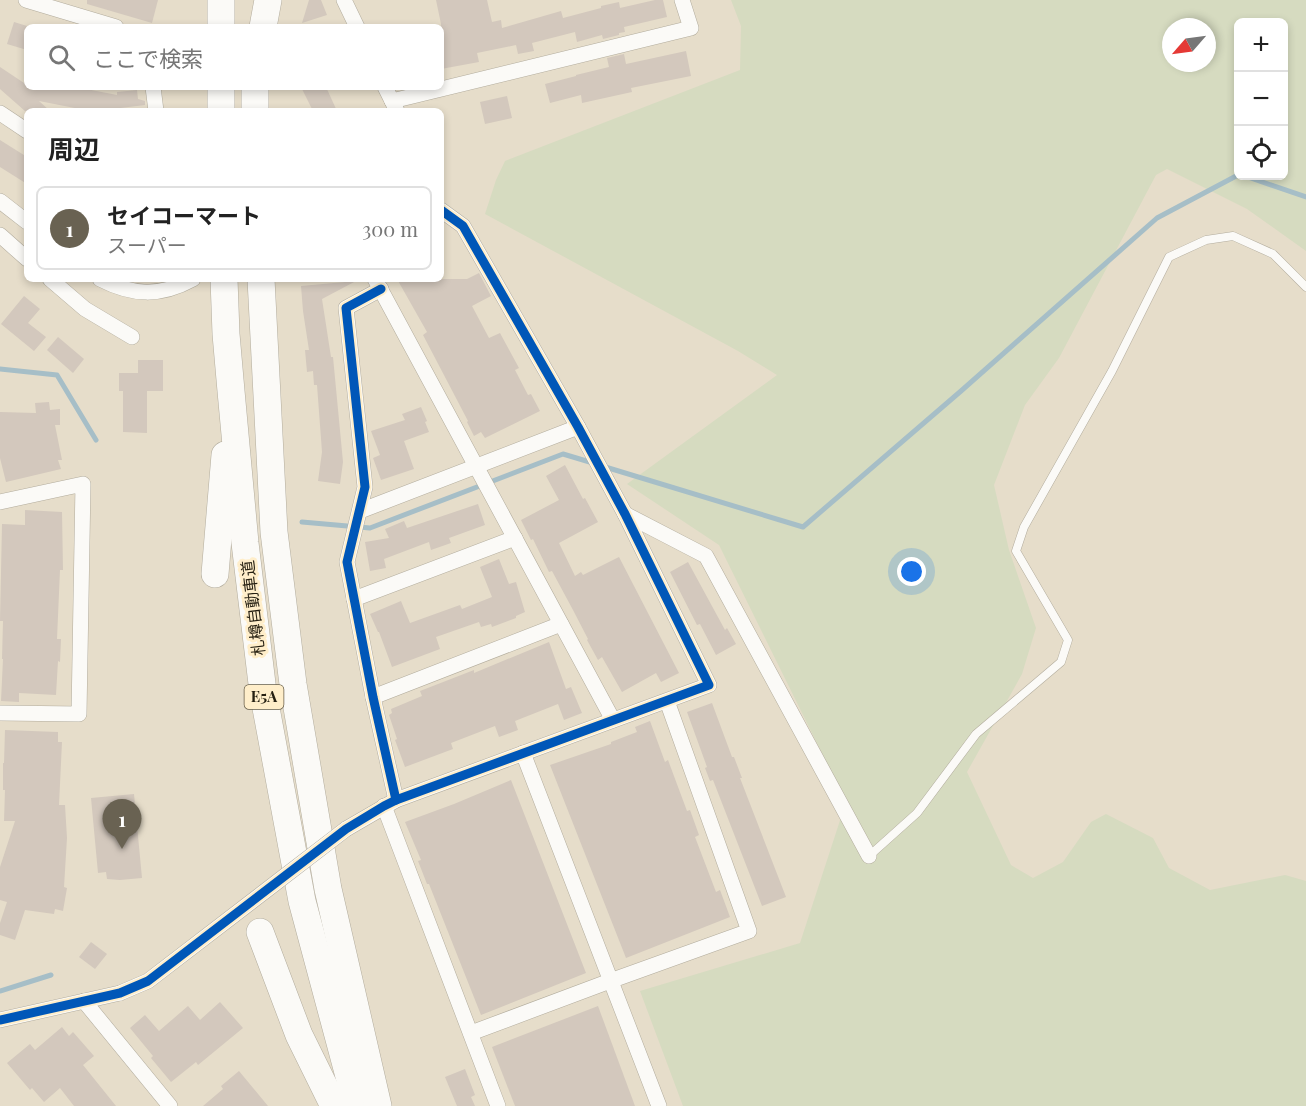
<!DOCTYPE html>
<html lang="ja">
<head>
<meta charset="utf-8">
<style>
  :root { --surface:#fff; --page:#f6f6f6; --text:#222; --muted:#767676; --line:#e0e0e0; --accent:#696252 }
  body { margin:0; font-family:"Playfair Display","Noto Sans JP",serif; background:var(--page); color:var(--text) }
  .controls { position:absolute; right:18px; top:18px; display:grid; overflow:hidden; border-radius:9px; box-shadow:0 3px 9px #0003 }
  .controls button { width:54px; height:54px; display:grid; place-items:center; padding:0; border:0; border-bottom:2px solid var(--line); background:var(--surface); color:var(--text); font:30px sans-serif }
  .compass { position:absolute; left:1162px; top:18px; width:54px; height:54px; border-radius:50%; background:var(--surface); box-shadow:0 3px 9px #0003; rotate:242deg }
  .you { position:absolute; left:912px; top:572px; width:21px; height:21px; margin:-15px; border:4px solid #fff; border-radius:50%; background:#1a73e8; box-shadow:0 0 0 9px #1a73e833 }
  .badge { display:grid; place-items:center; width:39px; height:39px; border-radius:50%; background:var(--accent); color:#fff; font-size:20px; font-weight:700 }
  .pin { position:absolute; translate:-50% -50px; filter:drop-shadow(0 2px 3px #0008) }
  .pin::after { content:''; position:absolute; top:32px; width:21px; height:18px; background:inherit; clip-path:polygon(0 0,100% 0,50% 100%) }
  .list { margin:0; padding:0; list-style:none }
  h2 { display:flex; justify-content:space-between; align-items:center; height:78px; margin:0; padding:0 24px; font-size:26px }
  h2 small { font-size:20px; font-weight:400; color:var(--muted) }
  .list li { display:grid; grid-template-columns:39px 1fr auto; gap:18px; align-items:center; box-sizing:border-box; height:84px; margin:0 12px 12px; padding:0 12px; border:2px solid var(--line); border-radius:9px }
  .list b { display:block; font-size:22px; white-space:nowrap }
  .list p { margin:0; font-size:20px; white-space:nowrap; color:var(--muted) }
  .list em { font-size:20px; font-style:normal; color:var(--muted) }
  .icon { flex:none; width:33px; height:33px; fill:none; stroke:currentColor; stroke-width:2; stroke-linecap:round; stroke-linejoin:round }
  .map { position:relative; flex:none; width:1306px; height:1106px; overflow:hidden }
  .search { position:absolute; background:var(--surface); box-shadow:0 3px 9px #0003; left:24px; top:24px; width:420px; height:66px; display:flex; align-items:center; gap:15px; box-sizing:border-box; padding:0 21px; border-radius:9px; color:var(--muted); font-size:22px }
  .panel { position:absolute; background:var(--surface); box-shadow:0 3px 9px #0003; left:24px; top:108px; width:420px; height:174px; border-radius:9px }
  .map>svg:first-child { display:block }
</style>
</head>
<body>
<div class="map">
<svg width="1306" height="1106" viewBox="0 0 1306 1106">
  <rect width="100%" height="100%" fill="#e6ddca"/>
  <!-- green -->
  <path fill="#d6dbc0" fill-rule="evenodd" d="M731,0H1306V251L1247,209L1167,169L1156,175L1059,358L1025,405L994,485L1009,550L1036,628L1022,674L967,772L1011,865L1033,878L1063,862L1091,822L1106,814L1153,838L1169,868L1210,890L1285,875L1306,881V1106H683L640,991L800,943L846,802L719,545L627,484L777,375L738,351L485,214L496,180L505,161L740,70L741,26ZM1238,22H1284V176H1238ZM1171,27H1207V63H1171Z"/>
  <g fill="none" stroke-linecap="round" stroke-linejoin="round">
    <!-- stream -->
    <g stroke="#a6bec7" stroke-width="5">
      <polyline points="1245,176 1306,197"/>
      <polyline points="0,369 57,375 96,440"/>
      <polyline points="602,466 803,527 961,391 1157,218 1238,175"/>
      <polyline points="302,522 370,528 563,454 593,463"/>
      <polyline points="0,991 51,975"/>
    </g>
  </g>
  <!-- building -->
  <g fill="#d3c8bd">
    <polygon points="87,0 158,0 152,23 87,4"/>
    <polygon points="309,0 321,0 327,15 302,23"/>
    <polygon points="436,0 487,0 492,22 501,20 502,28 561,11 563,18 601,8 601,6 619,2 620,8 655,0 663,0 667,17 624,27 625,32 619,33 619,35 603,39 602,35 577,42 575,32 532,43 534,51 518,54 516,45 477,53 479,62 441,69 441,24"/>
    <polygon points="14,22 27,26 27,50 7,44"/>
    <polygon points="686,51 691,76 631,88 632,92 582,103 581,95 550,103 545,84 576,76 576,75 609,67 607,58 624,54 626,64"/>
    <polygon points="0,67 27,85 27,87 76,87 117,95 117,92 137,90 138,99 145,101 145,105 104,110 104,111 90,111 39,101 50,111 25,111 0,89"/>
    <polygon points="301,87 326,87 337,111 313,111"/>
    <polygon points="507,96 512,118 485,124 480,102"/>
    <polygon points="0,140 27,157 27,184 0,167"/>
    <polygon points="479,273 491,296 472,306 489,338 500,333 519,368 515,370 528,395 531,394 540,411 485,438 481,432 474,436 467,422 468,421 423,335 427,332 397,279 467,279"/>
    <polygon points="356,281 322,299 331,357 333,357 343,462 340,484 318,481 322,452 317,385 314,385 313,371 307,372 305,350 309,350 303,311 301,286"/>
    <polygon points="24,296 40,309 28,323 46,337 34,351 1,324"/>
    <polygon points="58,337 84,359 73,373 47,350"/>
    <polygon points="138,360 163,360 163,391 147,391 147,433 123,432 123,391 119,391 119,373 138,373"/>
    <polygon points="49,402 50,410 60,409 60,425 55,425 62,460 58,460 61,469 6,482 0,458 0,412 36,413 35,403"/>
    <polygon points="421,407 427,421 425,422 429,432 404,441 414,469 381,480 373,458 380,455 371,431 405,420 402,414"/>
    <polygon points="565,465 583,499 585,498 598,522 559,543 575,576 581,572 583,575 619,557 679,673 661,682 656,673 622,692 602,657 598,660 587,640 588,639 573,610 552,571 549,572 533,539 531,540 521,520 559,500 546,476"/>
    <polygon points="478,504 485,525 449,538 451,543 431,550 429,542 384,559 386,568 370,571 365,542 389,538 385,529 404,521 407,528"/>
    <polygon points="25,510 62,512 63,570 60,570 57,639 61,639 60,662 58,661 56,695 19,693 19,702 1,701 3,659 2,659 3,621 0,621 2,524 25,525"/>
    <polygon points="499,559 509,584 516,582 525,612 516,616 516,618 492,627 491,624 481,627 479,622 436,637 440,649 392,667 379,632 378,632 370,614 401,601 410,623 460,605 462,609 492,597 480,567"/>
    <polygon points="688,562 725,630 727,628 736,644 716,655 700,624 697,625 670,572"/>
    <polygon points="549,642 566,689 571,687 582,713 564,720 558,704 515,721 518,730 499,737 495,726 451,743 453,749 405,767 395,740 397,739 389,715 392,713 391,709 422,696 420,691 474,670 474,673"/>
    <polygon points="712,703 732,757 734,757 742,778 740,778 786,897 762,906 713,780 710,781 705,768 707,767 687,712"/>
    <polygon points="650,721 665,762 668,760 687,811 690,810 699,835 695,837 716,892 720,890 730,917 626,958 550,765 611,744 611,742 637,732 635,727"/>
    <polygon points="5,730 58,732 58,742 62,742 59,805 65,805 67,838 64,887 67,888 63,911 55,909 54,914 25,910 15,940 0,935 0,923 7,902 0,900 0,867 15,821 4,821 5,790 3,790 3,763 4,763"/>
    <polygon points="511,780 586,973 481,1015 429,884 427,884 418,861 421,860 405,822 454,804"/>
    <polygon points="134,794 142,878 120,880 107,879 106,872 98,873 91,798"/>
    <polygon points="91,942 107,954 95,969 79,957"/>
    <polygon points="220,1002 243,1028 198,1065 196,1062 171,1082 151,1058 153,1056 130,1028 145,1015 159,1031 188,1006 200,1020"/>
    <polygon points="598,1006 635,1106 515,1106 492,1047"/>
    <polygon points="62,1027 69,1036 73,1032 94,1056 83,1065 116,1106 74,1106 60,1088 44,1102 32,1088 30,1090 7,1063 30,1044 35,1050"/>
    <polygon points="465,1069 475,1095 471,1097 475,1106 457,1106 445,1077"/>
    <polygon points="239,1071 268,1106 203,1106 223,1089 221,1086"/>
  </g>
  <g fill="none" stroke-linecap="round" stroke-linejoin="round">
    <defs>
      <polyline id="lane" points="869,856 917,813 976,734 1061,662 1068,640 1016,551 1024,527 1112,371 1169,257 1206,240 1233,236 1273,254 1306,287"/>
      <g id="street">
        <polyline points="26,0 116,27"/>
        <polyline points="344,0 357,27"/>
        <polyline points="153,87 156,111"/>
        <polyline points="385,87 397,111"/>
        <polyline points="392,101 691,28 682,0"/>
        <polyline points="0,113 27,131"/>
        <polyline points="0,201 27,222"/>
        <polyline points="0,235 27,259"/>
        <polyline points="50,279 85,309 132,337"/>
        <path d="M100,279C133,296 160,297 193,279"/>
        <polyline points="375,279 613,720"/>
        <polyline points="381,289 346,308 365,487 347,562 373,697 396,800"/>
        <polyline points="0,502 83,484 79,714 0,713"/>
        <polyline points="360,511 578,427"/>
        <polyline points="625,514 706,556 869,856"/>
        <polyline points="354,599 515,538"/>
        <polyline points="373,697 561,624"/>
        <polyline points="523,753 659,1106"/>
        <polyline points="384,806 498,1106"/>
        <polyline points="346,829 396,800 709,685 625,514 578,427 463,226 441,210"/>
        <polyline points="84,1001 170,1106"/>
        <polyline points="0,1020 120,993"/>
        <polyline points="471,1033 610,981 749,931 667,701"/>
      </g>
      <g id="highway">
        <polyline points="221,27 221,0"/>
        <polyline points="263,27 268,0"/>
        <polyline points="221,111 221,87"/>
        <polyline points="255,111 255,87"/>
        <polyline points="224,279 226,334 231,391 245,543 263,692 302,901 357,1106"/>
        <polyline points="261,279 274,532 293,684 328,889 378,1106"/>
        <polyline points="215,574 225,455"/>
        <polyline points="260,932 299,1035 334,1106"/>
      </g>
    </defs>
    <!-- lane casing -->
    <use href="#lane" stroke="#b2ac9d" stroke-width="9"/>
    <!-- street casing -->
    <use href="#street" stroke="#b2ac9d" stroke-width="16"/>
    <!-- highway casing -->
    <use href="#highway" stroke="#b2ac9d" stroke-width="28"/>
    <!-- lane -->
    <use href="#lane" stroke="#fbfaf7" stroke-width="8"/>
    <!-- street -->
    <use href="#street" stroke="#fbfaf7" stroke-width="15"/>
    <!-- highway -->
    <use href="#highway" stroke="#fbfaf7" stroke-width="27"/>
    <defs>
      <polyline id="street-bridge" points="120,993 148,981 346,829"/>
    </defs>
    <!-- street-bridge casing -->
    <use href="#street-bridge" stroke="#b2ac9d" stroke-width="16" stroke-linecap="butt"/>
    <!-- street-bridge -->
    <use href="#street-bridge" stroke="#fbfaf7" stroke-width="15"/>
    <defs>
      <g id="cycleway">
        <polyline points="381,289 346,308 365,487 347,562 373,697 396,800"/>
        <polyline points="0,1020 120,993 148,981 346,829 384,806 396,800 709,685 625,514 578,427 463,226 441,210"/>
      </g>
    </defs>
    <!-- cycleway casing -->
    <use href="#cycleway" stroke="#ffeeca" stroke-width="13"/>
    <!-- cycleway -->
    <use href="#cycleway" stroke="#0057b8" stroke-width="9"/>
  </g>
  <g text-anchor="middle" stroke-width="6" stroke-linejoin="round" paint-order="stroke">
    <!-- shield labels -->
    <rect fill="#ffeeca" stroke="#665d48" stroke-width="1.5" x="244.5" y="685" width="39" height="24" rx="4.5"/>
    <g font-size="15" font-weight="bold" fill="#251f11">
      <text x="264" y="702">E5A</text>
    </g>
    <!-- street labels -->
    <g font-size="16" fill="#251f11" stroke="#ffeeca">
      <text transform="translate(253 608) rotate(-97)" y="6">札樽自動車道</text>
    </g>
  </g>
</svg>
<div class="controls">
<button>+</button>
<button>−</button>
<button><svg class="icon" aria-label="locate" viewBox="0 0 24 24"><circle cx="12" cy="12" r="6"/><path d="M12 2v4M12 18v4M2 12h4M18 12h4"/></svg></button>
</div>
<svg class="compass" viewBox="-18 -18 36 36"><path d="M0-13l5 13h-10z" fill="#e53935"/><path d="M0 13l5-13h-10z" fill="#767676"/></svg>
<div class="you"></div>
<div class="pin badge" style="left:122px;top:849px">1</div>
<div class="search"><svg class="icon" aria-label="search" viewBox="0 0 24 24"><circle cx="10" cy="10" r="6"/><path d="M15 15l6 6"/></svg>ここで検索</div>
<section class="panel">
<h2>周辺<small></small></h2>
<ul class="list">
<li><span class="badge">1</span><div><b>セイコーマート</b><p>スーパー</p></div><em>300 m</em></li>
</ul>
</section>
</div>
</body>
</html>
